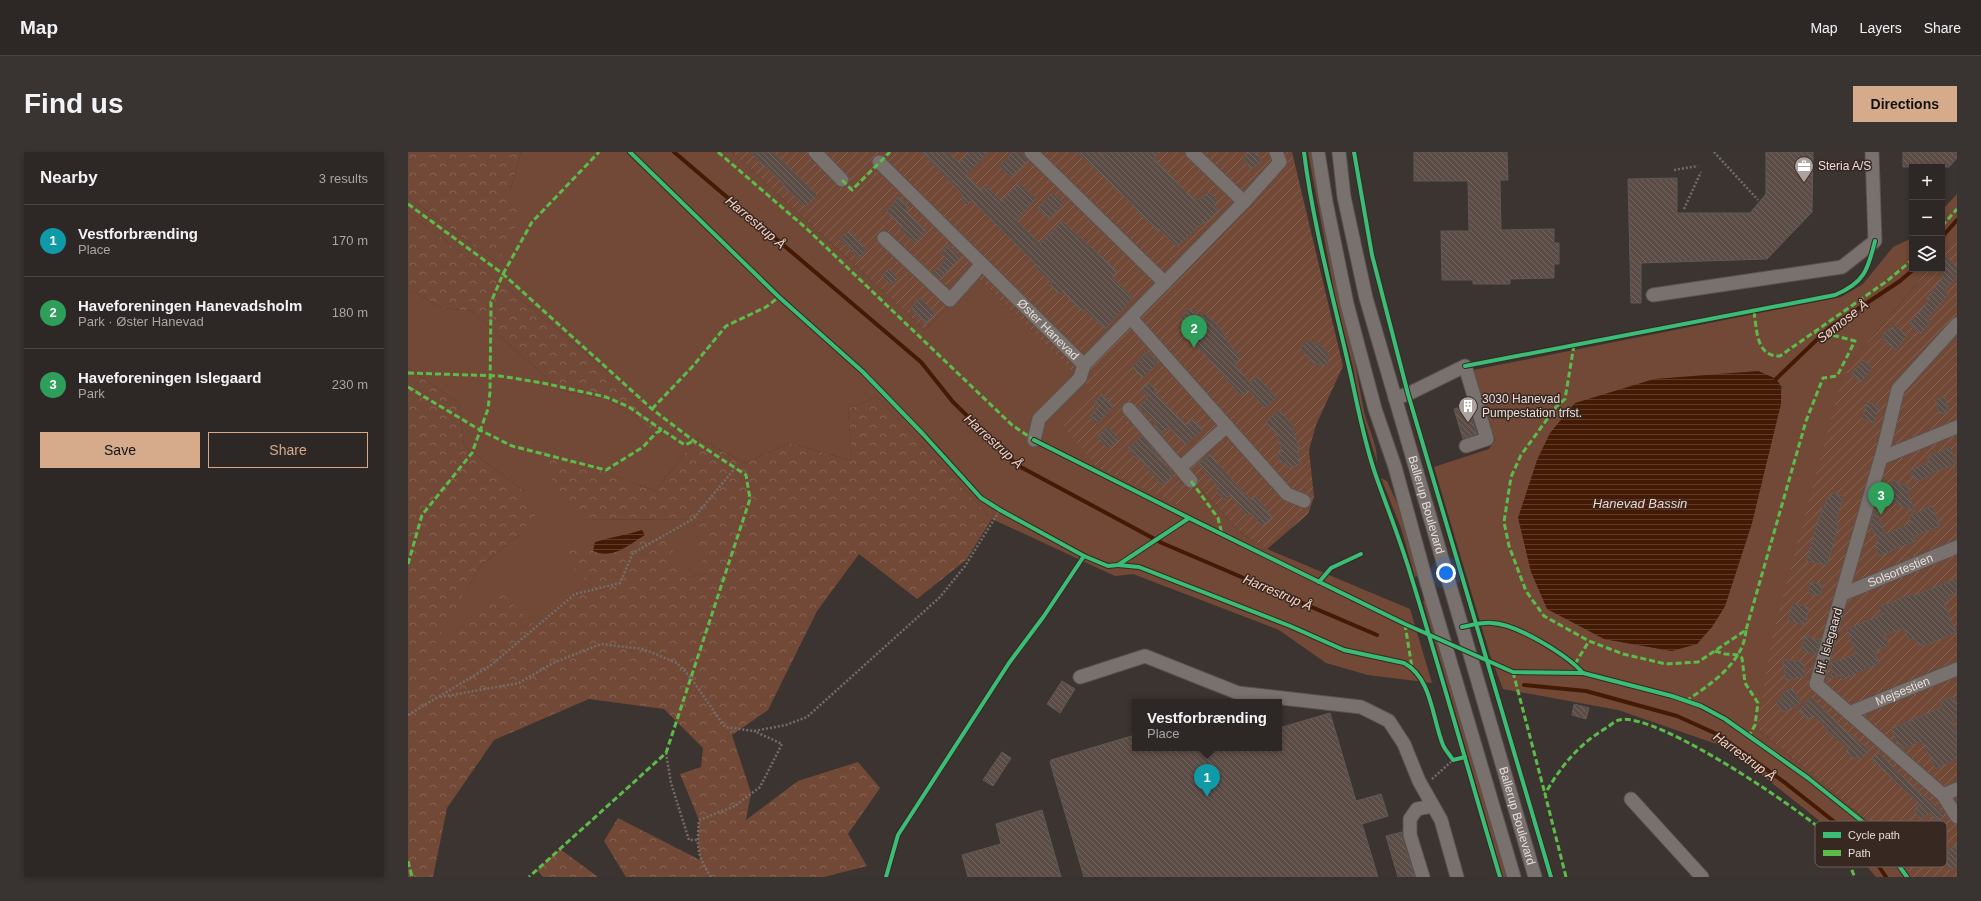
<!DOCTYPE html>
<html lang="en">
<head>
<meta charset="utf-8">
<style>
  :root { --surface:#2d2725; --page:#393332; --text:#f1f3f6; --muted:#a7a5a7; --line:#484442; --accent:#d6ab8b }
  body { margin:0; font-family:Arial,sans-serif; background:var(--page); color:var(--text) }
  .controls { position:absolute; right:12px; top:12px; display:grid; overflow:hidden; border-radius:0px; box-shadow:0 2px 6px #0003 }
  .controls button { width:36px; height:36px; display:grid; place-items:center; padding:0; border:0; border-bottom:1px solid var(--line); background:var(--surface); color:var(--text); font:20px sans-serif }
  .you { position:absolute; left:1038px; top:421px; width:14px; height:14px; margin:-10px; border:3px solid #fff; border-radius:50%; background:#1a73e8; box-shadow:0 0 0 6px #1a73e833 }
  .badge { display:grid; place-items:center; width:26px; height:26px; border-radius:50%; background:var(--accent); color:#fff; font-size:13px; font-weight:700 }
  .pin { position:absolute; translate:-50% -33px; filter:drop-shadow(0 1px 2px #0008) }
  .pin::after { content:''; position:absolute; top:21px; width:14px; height:12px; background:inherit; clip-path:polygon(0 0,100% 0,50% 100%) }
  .popup { position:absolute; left:724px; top:547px; width:150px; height:52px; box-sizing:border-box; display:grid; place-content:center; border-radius:0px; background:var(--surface); filter:drop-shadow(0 1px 3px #0005); font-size:13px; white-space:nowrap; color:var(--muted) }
  .popup b { font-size:15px; color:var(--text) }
  .popup::after { content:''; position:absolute; left:50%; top:100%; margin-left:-8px; border:8px solid transparent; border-top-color:var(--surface) }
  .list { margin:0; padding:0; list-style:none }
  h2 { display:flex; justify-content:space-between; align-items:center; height:52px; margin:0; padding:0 16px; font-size:17px }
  h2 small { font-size:13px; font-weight:400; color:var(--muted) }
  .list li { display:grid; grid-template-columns:26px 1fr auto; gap:12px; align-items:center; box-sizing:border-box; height:72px; padding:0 16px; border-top:1px solid var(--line) }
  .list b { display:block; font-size:15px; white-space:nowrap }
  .list p { margin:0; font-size:13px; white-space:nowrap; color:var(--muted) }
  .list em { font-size:13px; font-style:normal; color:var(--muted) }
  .actions { display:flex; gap:8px; padding:12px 16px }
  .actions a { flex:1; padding:9px 0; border:1px solid var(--accent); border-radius:0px; text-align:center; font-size:14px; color:var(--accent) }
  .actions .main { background:var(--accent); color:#111 }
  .icon { flex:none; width:22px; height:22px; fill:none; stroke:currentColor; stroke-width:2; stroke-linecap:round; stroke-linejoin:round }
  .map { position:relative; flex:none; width:1549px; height:725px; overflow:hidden; border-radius:0px }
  header { display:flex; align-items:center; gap:24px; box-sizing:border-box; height:56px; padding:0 20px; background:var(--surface); border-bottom:1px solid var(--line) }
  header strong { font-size:19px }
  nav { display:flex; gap:22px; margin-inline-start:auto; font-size:14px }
  .intro { display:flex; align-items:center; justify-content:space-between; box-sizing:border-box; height:96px; padding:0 24px }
  h1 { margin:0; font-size:28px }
  .button { padding:10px 18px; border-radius:0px; background:var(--accent); color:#111; font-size:14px; font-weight:700 }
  main { display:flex; gap:24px; padding:0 24px }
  aside { flex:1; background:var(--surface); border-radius:0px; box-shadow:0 2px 6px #0003 }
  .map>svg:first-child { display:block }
</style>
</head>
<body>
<header>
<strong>Map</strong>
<nav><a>Map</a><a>Layers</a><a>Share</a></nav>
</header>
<div class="intro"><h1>Find us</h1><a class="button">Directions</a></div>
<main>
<aside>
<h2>Nearby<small>3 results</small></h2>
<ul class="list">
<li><span class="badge" style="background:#0f9aa8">1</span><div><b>Vestforbrænding</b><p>Place</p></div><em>170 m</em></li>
<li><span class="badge" style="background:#2e9e5b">2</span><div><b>Haveforeningen Hanevadsholm</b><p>Park · Øster Hanevad</p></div><em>180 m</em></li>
<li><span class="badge" style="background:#2e9e5b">3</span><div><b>Haveforeningen Islegaard</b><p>Park</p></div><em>230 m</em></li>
</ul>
<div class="actions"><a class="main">Save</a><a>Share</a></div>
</aside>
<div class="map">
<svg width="1549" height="725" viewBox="0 0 1549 725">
  <defs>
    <pattern id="forest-crowns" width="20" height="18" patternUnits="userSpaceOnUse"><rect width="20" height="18" fill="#724936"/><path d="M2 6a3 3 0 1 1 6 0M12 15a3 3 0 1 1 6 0" fill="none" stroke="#866352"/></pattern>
    <pattern id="garden-furrows" width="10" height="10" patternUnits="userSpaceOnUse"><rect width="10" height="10" fill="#724936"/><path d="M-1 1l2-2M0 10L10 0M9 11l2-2" fill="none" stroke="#866352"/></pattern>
    <pattern id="water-rules" width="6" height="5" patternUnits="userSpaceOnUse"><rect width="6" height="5" fill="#441a04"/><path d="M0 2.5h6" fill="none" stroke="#5f3b28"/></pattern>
    <pattern id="building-back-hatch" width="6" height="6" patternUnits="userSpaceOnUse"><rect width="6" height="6" fill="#5b4c45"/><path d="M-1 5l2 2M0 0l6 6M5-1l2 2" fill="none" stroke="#73655f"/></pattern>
  </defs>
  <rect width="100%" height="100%" fill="#3c3431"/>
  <!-- grass -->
  <g fill="#724936" fill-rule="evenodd">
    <polygon points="113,0 324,0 517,178 570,126 684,237 792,336 834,382 859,397 1002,457 1024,531 960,523 918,511 871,478 725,422 707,424 584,367 469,245 440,257 444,309 382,291 337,311 289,286 247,339 190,317 172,368 285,367 299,421 281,425 147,398 187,437 167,442 128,475 23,498 72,414 111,383 116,339 56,294 51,251 0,216 0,141 2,138 35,156 64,159 152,238 201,248 228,265 243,283 269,277 98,135 0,60 0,45 89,111 101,44"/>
    <path d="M900,0H904C916,86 940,169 955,254C958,273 970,292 969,310L953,258L945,215L927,144Z"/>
    <polygon points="1549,42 1549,84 1534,102 1534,58"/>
    <path d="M1504,86V117H1521L1444,209L1349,577L1485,690L1505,725H1468L1438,690L1320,596L1210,558L1095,537L1082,503L1026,315L1081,297L1087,288L1065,218L1433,145L1455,132L1485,95ZM1350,219L1368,227L1374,235L1344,371L1317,454L1304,475L1264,499L1196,487Z"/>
    <polygon points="973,326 979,329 990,353 1011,423 1007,425 993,376"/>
    <polygon points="1018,448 1099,725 1095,725 1015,449"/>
  </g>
  <!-- forest -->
  <g fill="url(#forest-crowns)">
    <polygon points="0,0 113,0 101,44 117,55 89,111 0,45"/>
    <polygon points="0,60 98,135 269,277 243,283 228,265 201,248 152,238 64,159 35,156 2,138 0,141"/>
    <polygon points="0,216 51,251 56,294 116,339 129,361 111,383 72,414 24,497 89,437 128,475 167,442 187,437 146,398 255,384 281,425 298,421 285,367 172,368 119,292 190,317 247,339 289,286 337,311 382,291 444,309 440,257 469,245 584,367 558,408 509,447 451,402 409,459 360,558 324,583 343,641 338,668 390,629 450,610 472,636 440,682 459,714 416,725 218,725 196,689 210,666 292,708 290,688 291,668 272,622 293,615 295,596 256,557 181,547 86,588 39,656 25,725 0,725"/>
    <polygon points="152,697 190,725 135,725 129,718"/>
  </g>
  <!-- garden -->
  <g fill="url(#garden-furrows)">
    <polygon points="324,0 884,0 935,214 908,273 901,298 906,345 900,362 859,397 834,382 792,336 770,353 689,315 653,271 683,237 570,126 517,178"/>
    <polygon points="1549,84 1549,725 1504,725 1485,690 1349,577 1364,486 1430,241 1444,209 1521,117 1534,117 1534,102"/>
  </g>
  <!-- water -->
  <g fill="url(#water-rules)">
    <path d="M1350,219C1371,228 1374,227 1373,252L1344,371L1317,454L1304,475L1289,492L1264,499L1196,487L1139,457L1123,420L1110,366L1129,308L1142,281L1167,251L1246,227Z"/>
    <path d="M234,378L237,383C220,393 205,408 185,399L187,390C203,385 219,383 234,378Z"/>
  </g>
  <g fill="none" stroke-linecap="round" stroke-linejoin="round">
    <!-- stream -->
    <g stroke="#441a04" stroke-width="4">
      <polyline points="266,0 513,210 545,250 609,313 754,391 969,483"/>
      <polyline points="1534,85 1549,68"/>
      <polyline points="1368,227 1421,176 1492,129 1506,117"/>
      <polyline points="1116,533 1178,539 1269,564 1311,583 1376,630 1438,679 1470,713 1478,725"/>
    </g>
  </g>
  <!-- building -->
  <g fill="url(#building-back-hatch)" stroke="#5f5956">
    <polygon points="343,0 365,0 409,43 398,54 375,34 376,32 358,15 357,16"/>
    <polygon points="514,0 540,0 551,11 561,0 580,0 558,23 574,39 578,34 593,49 611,31 628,47 608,68 632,92 654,69 709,119 704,125 725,146 697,177 676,157 675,159 671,157 654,139 651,142 642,133 644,131 627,115 629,113 571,55 563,49 559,53 553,46 555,43"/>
    <polygon points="605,0 612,0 620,8 603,25 591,14"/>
    <polygon points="669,0 691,0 695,4 699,0 752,0 746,6 779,41 780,40 788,48 789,46 791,48 800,40 810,49 806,53 811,58 796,72 794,71 769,95 751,77 749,79 724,54 725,53"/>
    <polygon points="842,0 848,0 854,10 843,17 835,5"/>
    <polygon points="1006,0 1099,0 1100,28 1092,28 1093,78 1146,77 1146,91 1151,91 1151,112 1146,112 1146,126 1102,127 1102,132 1065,132 1065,128 1034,128 1033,79 1061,79 1060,29 1006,29"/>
    <polygon points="1358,0 1405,0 1404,60 1359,107 1233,111 1233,151 1223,151 1220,27 1269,26 1269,61 1342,61 1358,42"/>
    <polygon points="1495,0 1549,0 1549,6 1541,15 1495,15"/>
    <polygon points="644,41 656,51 641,67 630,56"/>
    <polygon points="491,45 501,55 498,59 518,78 507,91 492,77 494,75 481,63 483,62 479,58"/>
    <polygon points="441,79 456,94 455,96 458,99 451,106 432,87"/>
    <polygon points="540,93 553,105 532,127 526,121 538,106 533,100"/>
    <polygon points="1534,101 1549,115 1549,124 1536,139 1541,142 1519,167 1523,170 1512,182 1501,172 1521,149 1519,146 1535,125"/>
    <polygon points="481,117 490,126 483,133 474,124"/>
    <polygon points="512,146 527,161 517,171 502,157"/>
    <polygon points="782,156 791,165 796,161 809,173 819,186 817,188 833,206 826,211 842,231 849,224 868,246 857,256 841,238 833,244 786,190 789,187 772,167"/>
    <polygon points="1487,173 1499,184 1488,198 1473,186 1481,176 1483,178"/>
    <polygon points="902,188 906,193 909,190 921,202 918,205 921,209 914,215 910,211 908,213 892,196"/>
    <polygon points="739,200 750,211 735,226 724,215"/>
    <polygon points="1455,208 1464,216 1453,230 1443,222"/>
    <polygon points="741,231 749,238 746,240 778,273 785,267 795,278 777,293 761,275 753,282 746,273 748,271 731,255 740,245 733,238"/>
    <polygon points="694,242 706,254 689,272 681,265 691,255 686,251"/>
    <polygon points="1537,245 1541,259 1532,262 1527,248"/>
    <polygon points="1459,250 1471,254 1466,271 1454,267"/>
    <polygon points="1060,253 1069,282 1055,287 1046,257"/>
    <polygon points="871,258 886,275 884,277 892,298 889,299 893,312 880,316 878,310 872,311 869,301 874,300 869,283 858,270"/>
    <polygon points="700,275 711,288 700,297 689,284"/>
    <polygon points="734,284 766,324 754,333 731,306 730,307 720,296"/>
    <polygon points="1542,295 1548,312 1521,322 1522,324 1508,330 1502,318 1522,310 1520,304"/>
    <polygon points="802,302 837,343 838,342 843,348 847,344 864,365 854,374 843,361 840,364 822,343 817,348 808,338 811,335 790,312"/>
    <polygon points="1485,328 1504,337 1499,340 1507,360 1476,346"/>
    <polygon points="1423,341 1435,344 1428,370 1431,371 1419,413 1398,409 1415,354 1417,355 1419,345 1422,346"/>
    <polygon points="1524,354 1532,374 1505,385 1507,389 1471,404 1467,393 1471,391 1462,372 1467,357 1477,382 1503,371 1501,364"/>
    <polygon points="1549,426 1549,440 1540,444 1542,448 1536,451 1548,480 1516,494 1515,492 1511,494 1507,486 1501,488 1496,476 1476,483 1481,493 1466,500 1471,511 1434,528 1433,523 1418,528 1425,520 1422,511 1448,502 1439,477 1475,462 1471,455 1504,442 1505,444"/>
    <polygon points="1403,430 1415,433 1412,444 1400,441"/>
    <polygon points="1385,451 1401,456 1397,473 1380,468"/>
    <polygon points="1397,484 1412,488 1408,503 1393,499"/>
    <polygon points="1375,508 1395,509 1397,525 1378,528"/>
    <polygon points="654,529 667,537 652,561 639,552"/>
    <polygon points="1384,536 1393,551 1375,560 1368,550 1375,546 1372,543"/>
    <polygon points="1403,545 1436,577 1461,598 1453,607 1449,604 1447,607 1438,599 1441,597 1418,578 1419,576 1405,563 1400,568 1391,559"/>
    <polygon points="1545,545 1549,554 1549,565 1544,567 1549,580 1549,606 1528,617 1514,589 1495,597 1491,594 1483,577 1534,555 1532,550"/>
    <polygon points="1166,552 1181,556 1178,567 1164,563"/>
    <polygon points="922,561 948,649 973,642 980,664 954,672 970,725 676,725 642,610 643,610 643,608 727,583 727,596 871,596 871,576"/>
    <polygon points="594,600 603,606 585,634 575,628"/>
    <polygon points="1471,601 1485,614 1484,615 1537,662 1531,669 1522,661 1512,667 1506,657 1513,653 1464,608"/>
    <polygon points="634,658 653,725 560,725 554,703 593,692 588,672"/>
    <polygon points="994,680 994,685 1007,725 990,725 978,684"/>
    <polygon points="1521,683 1530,698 1516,708 1506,692"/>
    <polygon points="1549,693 1549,714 1543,718 1533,703"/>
  </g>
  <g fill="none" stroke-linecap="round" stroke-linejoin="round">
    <defs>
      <g id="minor">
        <polyline points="407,0 434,28"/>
        <polyline points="623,0 757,131"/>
        <polyline points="784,0 836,50"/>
        <polyline points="910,0 918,50 939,152 967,257 987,315 1018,428 1106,725"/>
        <path id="s1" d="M931,0L936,45L958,146L1127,725"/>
        <path id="s2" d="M471,10L676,213L836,50L872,10L868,0"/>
        <polyline points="476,86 542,148 574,112"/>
        <polyline points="1245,143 1434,115 1467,89 1464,0"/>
        <polyline points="723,166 879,342 896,349"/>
        <polyline points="1549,172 1490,237 1476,295 1408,532 1535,643 1549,665"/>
        <polyline points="987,246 1000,242 1057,214 1079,287 1058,294"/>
        <polyline points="721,257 772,316 819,274"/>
        <polyline points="626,288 631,267 672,226 676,213"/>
        <polyline points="1473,306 1549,275"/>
        <polyline points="772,316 783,329"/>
        <path id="s3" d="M1435,442L1549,395"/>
        <polyline points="672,525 737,504 830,541 953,555 981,569 996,592 1011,629 1033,668 1049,725"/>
        <path id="s4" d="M1441,561L1549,517"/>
        <polyline points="1535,643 1549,637"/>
        <polyline points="1223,647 1294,725"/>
        <polyline points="1015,725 1002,683 1002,667 1009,657 1025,654"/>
      </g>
    </defs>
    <!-- minor casing -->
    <use href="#minor" stroke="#5b5350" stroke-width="15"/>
    <!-- path -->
    <g stroke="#736d6a" stroke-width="2.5" stroke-dasharray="2 2" stroke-linecap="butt">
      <polyline points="1306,0 1350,48"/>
      <polyline points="1266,18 1290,14"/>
      <polyline points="1276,57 1293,20"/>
      <polyline points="32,545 111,531 145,511 193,492 235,497 269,511 283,526 317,575 346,579 378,573 399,565 532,445 557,414 592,358"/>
      <polyline points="0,563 82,514 167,442 212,431 225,401 285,367 327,316"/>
      <polyline points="258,601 263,631 281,688 290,688"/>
      <polyline points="1024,627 1045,608"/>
      <path d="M303,725C288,702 289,694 291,668L327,654L352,635L374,592L346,579"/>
    </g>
    <!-- minor -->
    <use href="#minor" stroke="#78716e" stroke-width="13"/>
    <!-- quiet -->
    <g stroke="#5cbc4b" stroke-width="3" stroke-dasharray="6 3" stroke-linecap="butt">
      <polyline points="310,0 399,77 604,273 626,288"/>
      <polyline points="434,28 444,38 482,0"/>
      <polyline points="0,52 95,122 244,257 286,289 338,323 342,347 258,601 121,725"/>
      <polyline points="1534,74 1549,57"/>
      <path d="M1346,160C1349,178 1348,205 1372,204L1479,129L1504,108"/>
      <polyline points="1166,193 1157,247 1148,255 1113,303 1103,325 1096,370 1101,394 1118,439 1136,464 1181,489 1215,502 1258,512 1290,510 1338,478 1398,269 1415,226 1429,224 1447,189 1424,183 1415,188 1407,180"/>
      <polyline points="0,221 92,224 135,231 198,245 221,255 254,278"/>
      <polyline points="0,235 72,278 104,294 198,318 235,295 248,281 254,278 277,293 286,289"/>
      <polyline points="244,257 285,214 318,174 358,155 371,145"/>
      <polyline points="783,329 810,366 814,382"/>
      <polyline points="0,412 14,363 64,301 80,257 82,240 83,150 95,122 124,70 191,0"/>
      <polyline points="997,472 1004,516"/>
      <polyline points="1307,499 1317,502 1331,503 1334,506 1337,531 1350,551 1347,573 1341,584"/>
      <polyline points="1167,512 1181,489"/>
      <polyline points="1105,520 1137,642"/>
      <path d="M1278,549C1303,532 1336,510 1338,478"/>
      <polyline points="0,709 4,725"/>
      <path d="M1158,725L1137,642C1153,614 1170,593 1198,576C1202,574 1206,569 1211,568C1248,558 1408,667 1436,697C1442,704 1442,717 1447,725"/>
    </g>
    <defs>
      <g id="cycleway">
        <polyline points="222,0 371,145 455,220 515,282 573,346 592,358 676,404 700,414 710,413 781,366 997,472 1105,520 1175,521 1264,544 1293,554 1317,567 1341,584 1400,626 1455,670 1474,690 1499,725"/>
        <path d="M896,0C905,72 924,141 940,211C949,249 955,287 968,324C980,358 993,390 1003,424C1034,524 1062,625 1092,725"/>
        <polyline points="946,0 964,103 1000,242 1143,725"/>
        <path d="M1057,214L1427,143C1456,131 1460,118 1467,89"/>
        <polyline points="626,288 781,366"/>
        <path d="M710,413L731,415L882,474L936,498L996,511C1024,526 1024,566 1035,593C1037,598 1042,603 1045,608L1057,605"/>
        <polyline points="911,430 923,416 953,402"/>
        <path d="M1054,475C1064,473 1074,470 1084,471C1109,472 1159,503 1175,521"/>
        <polyline points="478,725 490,683 601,511 636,464 676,404"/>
      </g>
    </defs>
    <!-- cycleway casing -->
    <use href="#cycleway" stroke="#372922" stroke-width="6"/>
    <!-- cycleway -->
    <use href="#cycleway" stroke="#3abd76" stroke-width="4"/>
  </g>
  <!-- icons -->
  <defs>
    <symbol id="office-pin" viewBox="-11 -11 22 30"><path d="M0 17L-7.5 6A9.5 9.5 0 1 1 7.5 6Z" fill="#aca29f" stroke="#372922"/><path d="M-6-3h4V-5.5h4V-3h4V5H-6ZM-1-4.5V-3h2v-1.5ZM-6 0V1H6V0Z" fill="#fff"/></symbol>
    <symbol id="building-pin" viewBox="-11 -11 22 30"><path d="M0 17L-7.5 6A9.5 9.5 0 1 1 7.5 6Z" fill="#aca29f" stroke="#372922"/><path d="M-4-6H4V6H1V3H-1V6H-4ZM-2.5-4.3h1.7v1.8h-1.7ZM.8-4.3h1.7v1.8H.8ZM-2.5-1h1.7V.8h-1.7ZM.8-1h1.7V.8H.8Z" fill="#fff"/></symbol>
  </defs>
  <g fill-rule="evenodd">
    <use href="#office-pin" x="1385" y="3" width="22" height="30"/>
    <use href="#building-pin" x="1049" y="243" width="22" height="30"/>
  </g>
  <g text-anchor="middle" stroke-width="3" stroke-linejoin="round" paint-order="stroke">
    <!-- poi labels -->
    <g font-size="12" fill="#e8deda" stroke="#372922" text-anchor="start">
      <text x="1410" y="18">Steria A/S</text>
      <text x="1074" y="251">3030 Hanevad<tspan x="1074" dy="14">Pumpestation trfst.</tspan></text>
    </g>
    <!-- street labels -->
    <g font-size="12" fill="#e8deda" stroke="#372922">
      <text dy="4" stroke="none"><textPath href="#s2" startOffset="238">Øster Hanevad</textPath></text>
      <text dy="4" stroke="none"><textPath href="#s1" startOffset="364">Ballerup Boulevard</textPath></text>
      <text dy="4" stroke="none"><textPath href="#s3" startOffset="62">Solsortestien</textPath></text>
      <text transform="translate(1421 489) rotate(-74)" y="4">Hf. Islegaard</text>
      <text dy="4" stroke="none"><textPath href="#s4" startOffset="58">Mejsestien</textPath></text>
      <text dy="4" stroke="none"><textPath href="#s1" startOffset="688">Ballerup Boulevard</textPath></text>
    </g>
    <!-- water labels -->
    <g font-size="13" font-style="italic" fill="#f9d1c0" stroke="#372922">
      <text transform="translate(348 70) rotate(40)" y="5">Harrestrup Å</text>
      <text transform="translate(1434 169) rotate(-38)" y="5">Sømose Å</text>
      <text transform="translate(586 289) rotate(42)" y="5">Harrestrup Å</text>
      <text x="1232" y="356">Hanevad Bassin</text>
      <text transform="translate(870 440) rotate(23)" y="5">Harrestrup Å</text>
      <text transform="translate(1337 604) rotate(36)" y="5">Harrestrup Å</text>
    </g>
  </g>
  <!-- legend -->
  <rect x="1407" y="669" width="132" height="46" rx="6" fill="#372922" stroke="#6c5f59" stroke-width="1"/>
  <rect x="1415" y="680" width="18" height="6" fill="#3abd76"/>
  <rect x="1415" y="698" width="18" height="6" fill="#5cbc4b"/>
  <g font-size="11" fill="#e8deda">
    <text x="1440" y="687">Cycle path</text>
    <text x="1440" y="705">Path</text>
  </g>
</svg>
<div class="controls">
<button>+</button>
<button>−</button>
<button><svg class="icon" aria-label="layers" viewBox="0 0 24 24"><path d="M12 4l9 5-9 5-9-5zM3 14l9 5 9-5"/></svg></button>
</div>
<div class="you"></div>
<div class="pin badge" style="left:799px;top:645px;background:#0f9aa8">1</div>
<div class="popup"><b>Vestforbrænding</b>Place</div>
<div class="pin badge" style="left:786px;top:196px;background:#2e9e5b">2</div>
<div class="pin badge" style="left:1473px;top:363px;background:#2e9e5b">3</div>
</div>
</main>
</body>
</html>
